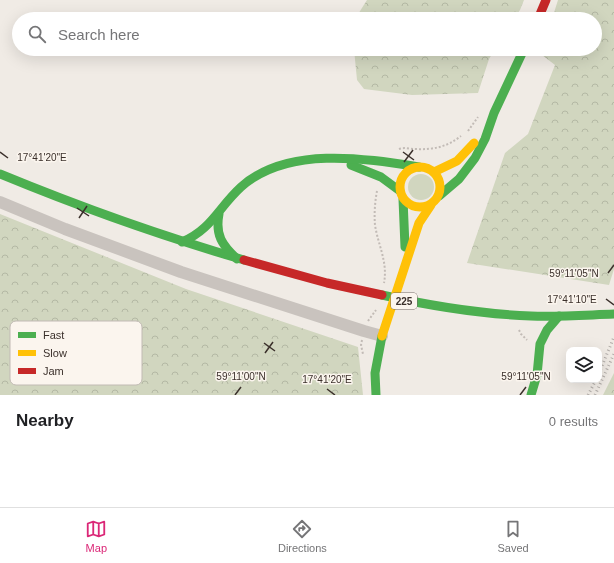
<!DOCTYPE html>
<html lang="en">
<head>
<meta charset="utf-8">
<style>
  :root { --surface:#fff; --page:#f2f2f2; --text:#202124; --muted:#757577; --line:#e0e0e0; --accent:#db2777 }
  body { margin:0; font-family:Helvetica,sans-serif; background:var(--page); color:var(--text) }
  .controls { position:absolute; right:12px; bottom:12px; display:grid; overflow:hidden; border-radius:8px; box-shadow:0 4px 16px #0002 }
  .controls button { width:36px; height:36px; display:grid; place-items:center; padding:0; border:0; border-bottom:1px solid var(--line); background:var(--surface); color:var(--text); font:20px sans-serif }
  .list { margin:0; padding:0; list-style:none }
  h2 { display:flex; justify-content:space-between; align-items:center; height:52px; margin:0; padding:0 16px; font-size:17px }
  h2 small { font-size:13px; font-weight:400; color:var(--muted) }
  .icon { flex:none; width:22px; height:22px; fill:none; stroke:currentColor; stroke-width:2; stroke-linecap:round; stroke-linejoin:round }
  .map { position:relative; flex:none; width:614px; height:395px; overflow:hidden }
  .search { position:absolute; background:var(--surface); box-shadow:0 4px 16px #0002; left:12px; right:12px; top:12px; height:44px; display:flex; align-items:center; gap:10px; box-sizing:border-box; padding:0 14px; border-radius:22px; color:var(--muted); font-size:15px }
  .sheet { height:112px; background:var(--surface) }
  nav { display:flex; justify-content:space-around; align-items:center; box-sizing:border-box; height:56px; border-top:1px solid var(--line); background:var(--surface); font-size:11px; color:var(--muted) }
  nav a { display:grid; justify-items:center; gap:2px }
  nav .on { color:var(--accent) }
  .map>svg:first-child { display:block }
</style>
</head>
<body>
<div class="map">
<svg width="614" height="395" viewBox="0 0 614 395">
  <defs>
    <pattern id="forest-crowns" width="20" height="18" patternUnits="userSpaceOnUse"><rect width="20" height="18" fill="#d1d6bf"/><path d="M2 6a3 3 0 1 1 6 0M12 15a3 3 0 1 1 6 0" fill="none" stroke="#b4b8a4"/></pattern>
  </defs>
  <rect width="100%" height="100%" fill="#f0ebe5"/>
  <!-- grass -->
  <circle fill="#d1d6bf" cx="421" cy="187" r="13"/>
  <!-- forest -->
  <g fill="url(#forest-crowns)">
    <polygon points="367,0 524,0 520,10 514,19 355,19"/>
    <polygon points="558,0 614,0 614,269 609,285 467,263 505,153 528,134 555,65 542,55 543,49 595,49 595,19 552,19"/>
    <polygon points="354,49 495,49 489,59 478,93 412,95 364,89 357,80"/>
    <polygon points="0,214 186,289 358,347 363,395 0,395"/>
    <polygon points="614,373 614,395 603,395"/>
  </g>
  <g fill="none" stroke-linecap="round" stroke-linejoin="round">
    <!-- path -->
    <g stroke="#c2bbb6" stroke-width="2" stroke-dasharray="2 2" stroke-linecap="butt">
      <polyline points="468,131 478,117"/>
      <path d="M399,149C404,147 410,149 415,149C433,150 447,147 461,136"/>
      <path d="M377,191C375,201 374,214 375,225C378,245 388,262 384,283"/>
      <polyline points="368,321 376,310"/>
      <polyline points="519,330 521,334 527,340"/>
      <polyline points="362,340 361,345 363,354"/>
    </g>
    <!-- street -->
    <polyline stroke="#c9c3be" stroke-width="12" points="0,202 65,229 181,272 364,331 382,336"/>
    <!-- fast -->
    <g stroke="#4caf50" stroke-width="9">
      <polyline points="351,165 381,177 400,191"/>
      <path d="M0,174C80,207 161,236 244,260"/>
      <polyline points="439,196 459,179 475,158 485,139 494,113 524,49"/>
      <polyline points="403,199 405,247"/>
      <path d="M219,214C215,235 222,245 237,259"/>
      <path d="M182,242C212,229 218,208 241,187C287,146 363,158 419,167"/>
      <path d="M382,295C431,306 481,314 531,316C559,317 586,315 614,314"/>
      <polyline points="376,395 375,373 382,336"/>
      <polyline points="531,395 537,375 540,344 547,330 559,316"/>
    </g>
    <!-- slow -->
    <g stroke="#ffc107" stroke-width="9">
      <circle cx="420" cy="187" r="20"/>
      <polyline points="434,172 457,161 474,143"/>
      <polyline points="382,336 419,223 431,205"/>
    </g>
    <!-- jam -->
    <g stroke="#c62828" stroke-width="9">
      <polyline points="538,19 546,0"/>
      <polyline points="244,260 327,283 382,295"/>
    </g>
    <!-- rail -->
    <g stroke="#b1aca8" stroke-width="3" stroke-dasharray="1 3" stroke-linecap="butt">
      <polyline points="599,373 614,337"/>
      <polyline points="588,395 596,380"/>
      <polyline points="595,395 614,354"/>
    </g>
  </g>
  <!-- ticks -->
  <path fill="none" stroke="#3b302b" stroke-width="1.5" d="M0,152L8,158M403,152L414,160M404,162L413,150M77,208L89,216M79,218L87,206M608,273L614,265M606,299L614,305M264,343L275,351M265,353L273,342M327,389L335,395M235,395L241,387M520,395L526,387"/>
  <g text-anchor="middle" stroke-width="3" stroke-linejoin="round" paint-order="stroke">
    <!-- shield labels -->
    <rect fill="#fbf5ee" stroke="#756b66" stroke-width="1" x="391" y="293" width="26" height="16" rx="3"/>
    <g font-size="10" font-weight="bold" fill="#3b302b">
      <text x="404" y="305">225</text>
    </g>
  </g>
  <!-- legend -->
  <rect x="10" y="321" width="132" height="64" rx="6" fill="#fbf5ee" stroke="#c1bab4" stroke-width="1"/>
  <rect x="18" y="332" width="18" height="6" fill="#4caf50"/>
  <rect x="18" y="350" width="18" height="6" fill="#ffc107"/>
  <rect x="18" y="368" width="18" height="6" fill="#c62828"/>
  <g font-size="11" fill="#3b302b">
    <text x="43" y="339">Fast</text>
    <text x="43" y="357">Slow</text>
    <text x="43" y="375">Jam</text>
  </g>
  <g font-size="10" text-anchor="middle" fill="#3b302b" stroke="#fbf5ee" stroke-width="3" stroke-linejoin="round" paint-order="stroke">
    <text x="42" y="161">17°41'20"E</text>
    <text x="574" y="277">59°11'05"N</text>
    <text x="572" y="303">17°41'10"E</text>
    <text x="241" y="380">59°11'00"N</text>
    <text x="526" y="380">59°11'05"N</text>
    <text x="327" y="383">17°41'20"E</text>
  </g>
</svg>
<div class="controls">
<button><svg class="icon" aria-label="layers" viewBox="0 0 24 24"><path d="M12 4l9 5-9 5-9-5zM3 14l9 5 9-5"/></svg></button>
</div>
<div class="search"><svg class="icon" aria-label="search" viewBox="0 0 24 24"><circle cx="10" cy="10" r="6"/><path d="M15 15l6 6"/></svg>Search here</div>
</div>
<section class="sheet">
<h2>Nearby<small>0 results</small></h2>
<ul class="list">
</ul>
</section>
<nav>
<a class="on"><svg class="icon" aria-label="map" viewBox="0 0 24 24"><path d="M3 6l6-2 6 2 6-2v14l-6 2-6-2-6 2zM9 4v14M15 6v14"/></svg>Map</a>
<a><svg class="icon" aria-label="directions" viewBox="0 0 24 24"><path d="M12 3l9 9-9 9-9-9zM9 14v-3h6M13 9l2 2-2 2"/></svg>Directions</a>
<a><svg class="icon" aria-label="saved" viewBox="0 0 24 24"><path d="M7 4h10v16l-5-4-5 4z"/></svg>Saved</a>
</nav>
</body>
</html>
